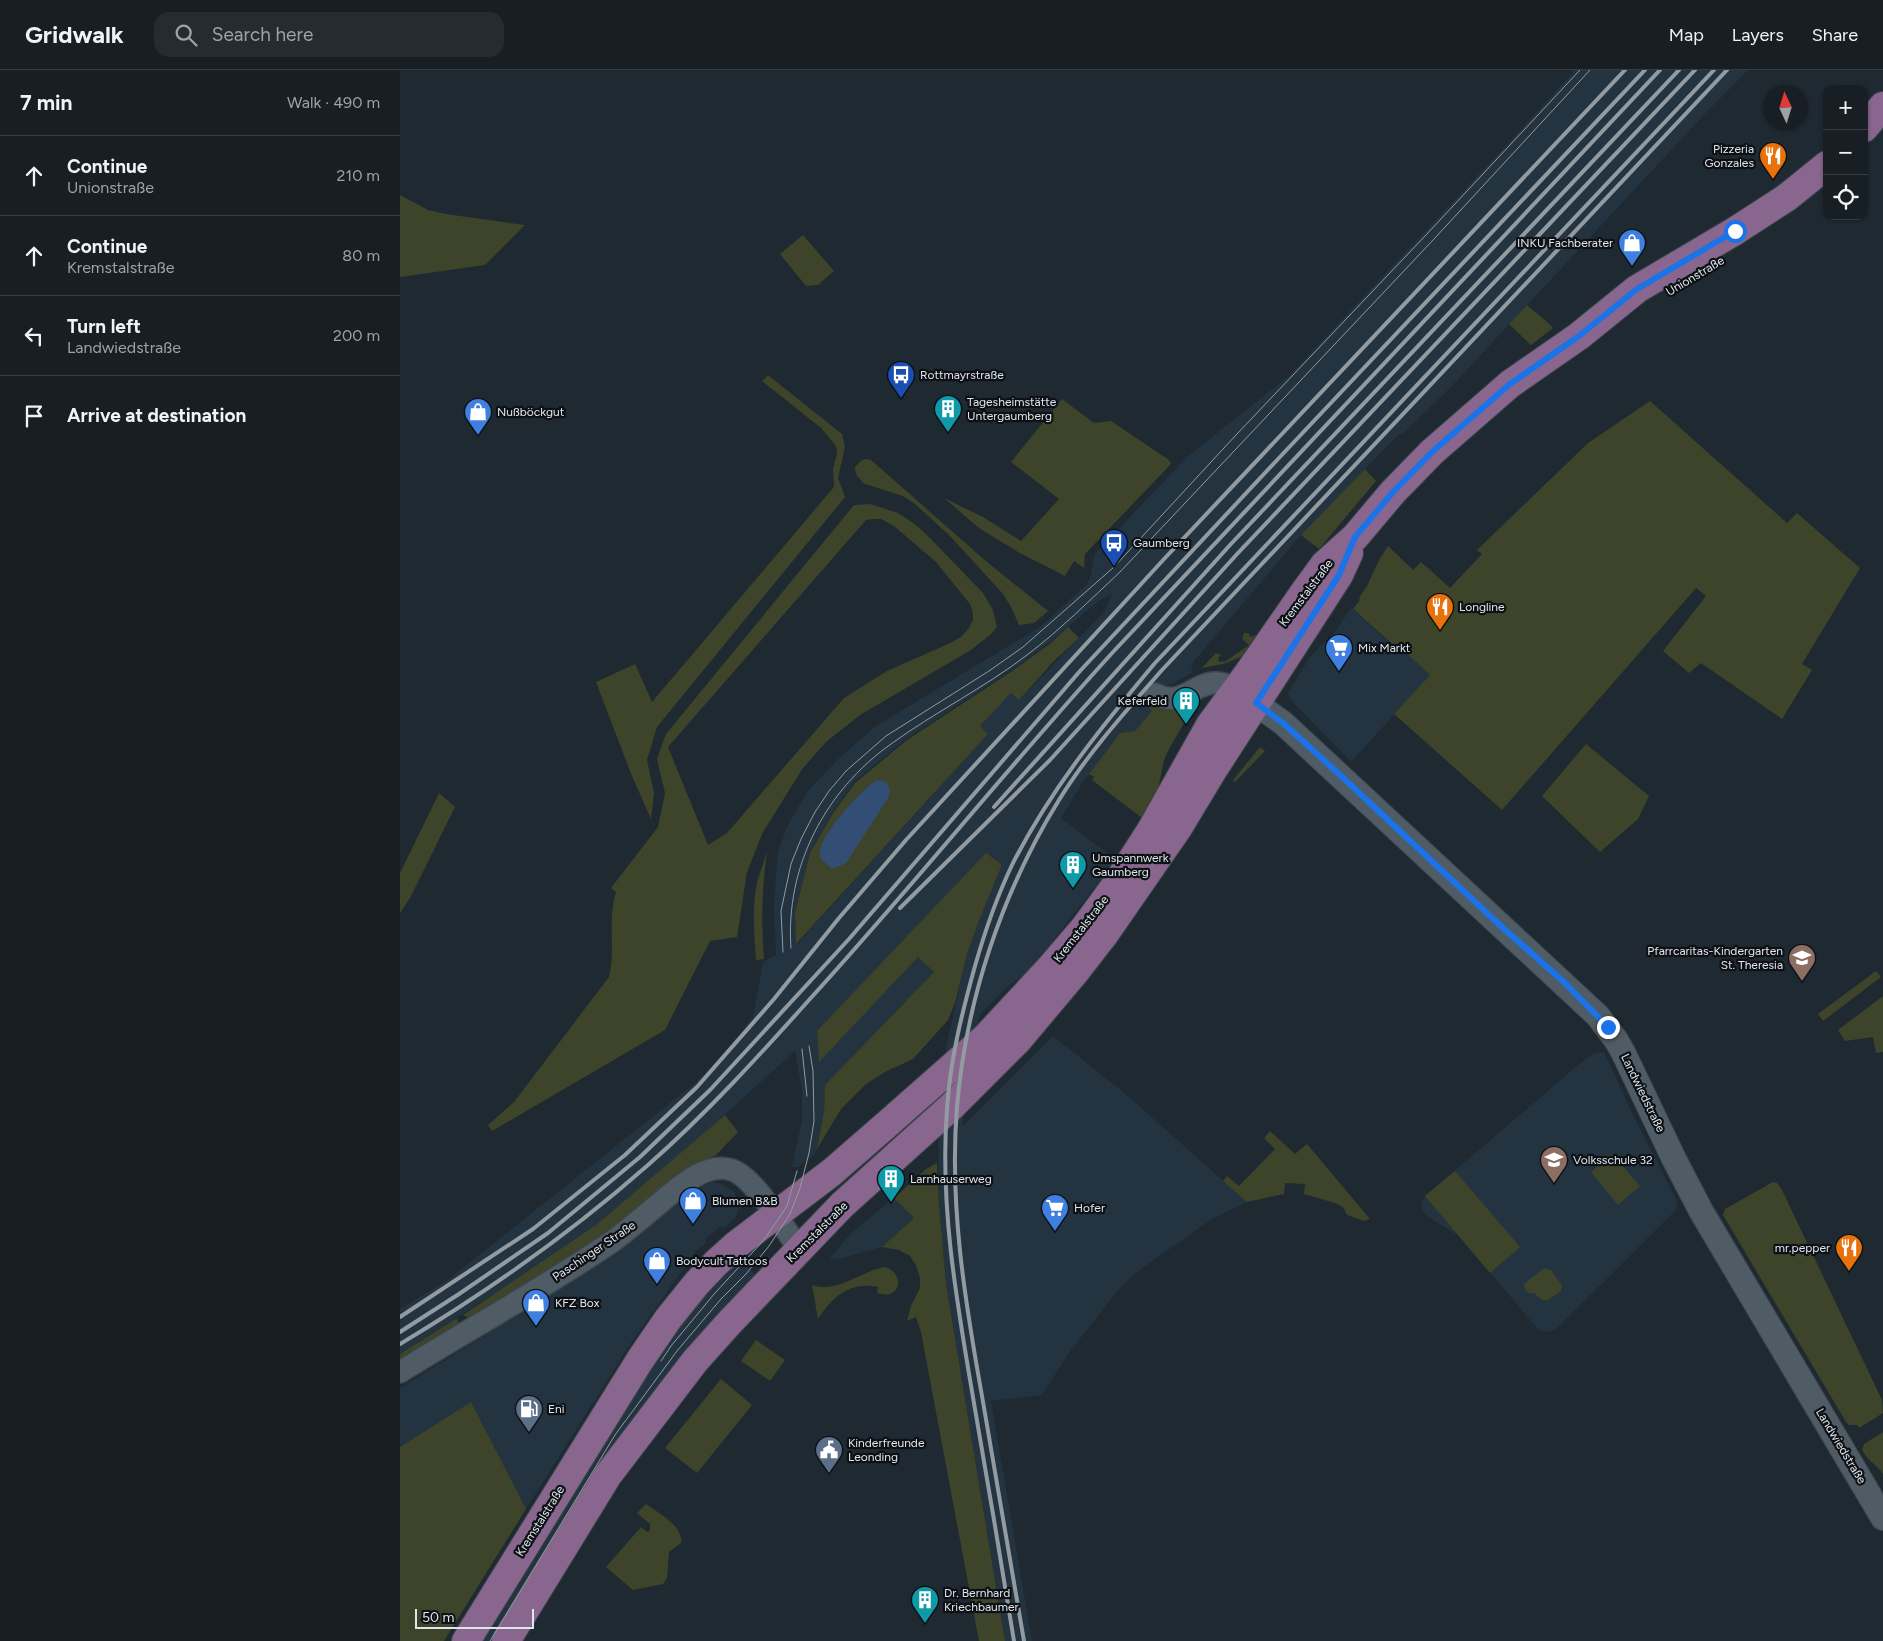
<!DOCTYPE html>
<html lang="en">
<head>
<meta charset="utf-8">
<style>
  :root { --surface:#171f25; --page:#242c32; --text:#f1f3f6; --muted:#9ea2a7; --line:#363d42 }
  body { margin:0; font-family:Figtree,sans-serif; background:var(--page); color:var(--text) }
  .controls { position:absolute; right:15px; top:15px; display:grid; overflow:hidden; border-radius:10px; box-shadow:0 1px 4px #0004 }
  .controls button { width:45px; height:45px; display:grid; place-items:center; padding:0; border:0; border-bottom:1px solid var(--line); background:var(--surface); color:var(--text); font:25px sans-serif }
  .compass { position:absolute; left:1363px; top:15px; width:45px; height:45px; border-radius:50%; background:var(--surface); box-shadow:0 1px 4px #0004; rotate:356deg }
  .scale { position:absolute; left:15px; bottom:12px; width:119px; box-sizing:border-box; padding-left:5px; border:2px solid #dfe6eb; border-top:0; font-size:14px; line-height:18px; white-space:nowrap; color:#dfe6eb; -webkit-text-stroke:4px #0d1115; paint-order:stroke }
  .stop { position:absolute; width:15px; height:15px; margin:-11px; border:4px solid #1a73e8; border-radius:50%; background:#fff }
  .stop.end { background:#1a73e8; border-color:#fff; box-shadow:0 1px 5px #0008 }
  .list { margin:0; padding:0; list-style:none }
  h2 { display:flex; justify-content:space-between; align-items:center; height:65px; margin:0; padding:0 20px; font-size:21px }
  h2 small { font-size:16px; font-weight:400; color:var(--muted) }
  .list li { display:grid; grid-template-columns:32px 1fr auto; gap:15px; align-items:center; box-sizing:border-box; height:80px; padding:0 20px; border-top:1px solid var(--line) }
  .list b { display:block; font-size:19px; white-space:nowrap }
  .list p { margin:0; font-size:16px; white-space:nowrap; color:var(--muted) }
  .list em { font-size:16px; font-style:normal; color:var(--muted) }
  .icon { flex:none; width:28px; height:28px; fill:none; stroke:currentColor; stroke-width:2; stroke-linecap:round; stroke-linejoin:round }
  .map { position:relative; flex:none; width:1483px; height:1571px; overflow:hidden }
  header { display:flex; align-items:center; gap:30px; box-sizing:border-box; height:70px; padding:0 25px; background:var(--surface); border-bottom:1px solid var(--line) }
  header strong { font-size:24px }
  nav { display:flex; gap:28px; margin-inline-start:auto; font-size:18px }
  .search { width:350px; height:45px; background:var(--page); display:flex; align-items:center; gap:12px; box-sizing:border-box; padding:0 18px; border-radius:15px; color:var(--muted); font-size:19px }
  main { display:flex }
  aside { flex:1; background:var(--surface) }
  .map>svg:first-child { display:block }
</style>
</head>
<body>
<header>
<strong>Gridwalk</strong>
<div class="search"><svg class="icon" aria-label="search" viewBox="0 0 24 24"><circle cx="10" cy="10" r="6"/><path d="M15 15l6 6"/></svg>Search here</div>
<nav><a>Map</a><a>Layers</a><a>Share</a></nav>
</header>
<main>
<aside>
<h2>7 min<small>Walk · 490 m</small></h2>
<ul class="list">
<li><svg class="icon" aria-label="ahead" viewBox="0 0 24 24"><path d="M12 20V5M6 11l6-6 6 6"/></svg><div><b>Continue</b><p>Unionstraße</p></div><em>210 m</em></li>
<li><svg class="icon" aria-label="ahead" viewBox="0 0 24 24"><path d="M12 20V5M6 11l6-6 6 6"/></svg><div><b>Continue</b><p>Kremstalstraße</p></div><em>80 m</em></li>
<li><svg class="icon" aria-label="left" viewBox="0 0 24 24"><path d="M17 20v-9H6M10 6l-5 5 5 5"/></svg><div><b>Turn left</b><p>Landwiedstraße</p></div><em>200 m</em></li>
<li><svg class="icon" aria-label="arrive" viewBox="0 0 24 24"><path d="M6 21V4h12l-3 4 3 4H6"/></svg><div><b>Arrive at destination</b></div></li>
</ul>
</aside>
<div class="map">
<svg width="1483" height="1571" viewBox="0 0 1483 1571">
  <rect width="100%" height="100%" fill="#1f2931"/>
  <!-- built -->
  <g fill="#233440" fill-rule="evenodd">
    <path d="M1175,0H1348L1300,49L1051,317L1002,364L998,365L901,465L794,591L791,597L793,602L771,615L764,616L761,615L744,632L753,641L735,661L719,664L683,712L661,748L716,790L645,881L622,906L612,913L580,944L563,1040V1056L653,966L729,1027L847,1132L812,1149L738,1201L720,1218L668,1284L642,1325L591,1331L632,1571H605L546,1214L539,1134L538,1042L547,973L568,881L578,853L602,796L486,889L417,961L419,991L518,887L534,902L425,1015L424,1041L417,1079L414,1085L398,1097H392L402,1050V1020L395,981L302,1065L196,1155L117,1209L0,1284V1239L49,1209L294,1014L324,983L353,947L363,892L376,885L374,833L378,782L387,757L407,722L438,689L476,656L640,557L686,515L690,508L695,484L786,388L889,306L1115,66ZM712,524L704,542L619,630L611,623L580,656L588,664L397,874L395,842L410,783L432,743L454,712L506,669L611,600L650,572L701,529Z"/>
    <polygon points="951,538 999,581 1002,579 1030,605 951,692 891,630 888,623 910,587 935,562"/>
    <polygon points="1200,982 1204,983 1214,1003 1232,1043 1277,1131 1277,1136 1275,1141 1157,1258 1152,1261 1144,1262 1137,1258 1059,1166 1027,1146 1023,1142 1021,1133 1025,1126 1183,991 1192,984"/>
    <polygon points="313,1112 322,1114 334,1122 339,1134 336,1147 323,1159 321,1156 305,1169 307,1172 296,1181 231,1273 126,1439 71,1332 0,1377 0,1318 219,1182 287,1126 302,1116"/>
    <polygon points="494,1128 514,1148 482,1177 438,1189 429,1190 442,1173 455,1160"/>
    <polygon points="336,1185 357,1207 97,1571 76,1571 257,1277"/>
  </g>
  <!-- green -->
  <g fill="#3e4429" fill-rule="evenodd">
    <polygon points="0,125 28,140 46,144 125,155 85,195 0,207"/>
    <polygon points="403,165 434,201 418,215 406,216 380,184"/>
    <path d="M1127,235C1136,244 1146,249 1153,258L1131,275L1109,254Z"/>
    <polygon points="368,305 442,364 445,377 438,408 445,427 257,657 247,690 254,723 251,749 232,706 196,612 235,594 252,632 434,417 433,399 437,384 436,376 421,358 362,311"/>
    <polygon points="662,329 694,353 711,351 769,390 771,394 685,484 684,498 674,491 665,506 618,482 579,458 544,428 583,447 621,471 659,429 611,392"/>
    <polygon points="1250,331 1387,453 1397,443 1460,498 1402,594 1412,600 1382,649 1301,593 1289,603 1263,581 1306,526 1296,518 1102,740 994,644 1030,605 1002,579 1000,581 953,539 960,530 959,528 967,516 979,490 988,476 1013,500 1021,492 1050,518 1082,484 1077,480 1188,373"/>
    <path d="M466,389L471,390L587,492L648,541L634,553L619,555L611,537L603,524L551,467L515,434L503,426L465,414C459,409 455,405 455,397L462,390Z"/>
    <polygon points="965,399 976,411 919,479 901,465"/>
    <path d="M470,434L498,443L516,455L532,470L583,523L593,540L597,557L590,565L571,580L460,645L426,672L403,698L363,762L347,802L337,867L310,871L265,960L92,1061L88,1055L114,1032L209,907C216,879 207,850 216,822L211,818L258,757L265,723L257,689L266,664L454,435ZM474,449H481L494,456L536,492L570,534L573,543V550L569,558L561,567L548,574L487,601L444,628L327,763L308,775L268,677L466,450Z"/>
    <polygon points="668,557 679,568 654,591 619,630 611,623 580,656 588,664 396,874 395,842 410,783 433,743 455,713 507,670 612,601 651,573"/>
    <polygon points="844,563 848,563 851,567 857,564 841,587 823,594 802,598 816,583 821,585 818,588 819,592 826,591 849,575 842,569"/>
    <path d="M751,631C775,645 774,634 796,632L769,679L764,690L757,725L742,748L692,710L694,707L689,704L720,663L735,661L752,641L747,636Z"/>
    <polygon points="1186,674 1249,726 1238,749 1200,782 1142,726"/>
    <polygon points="860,677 865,681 835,712 833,710"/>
    <polygon points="39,723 55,737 10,828 0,843 0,803"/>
    <path d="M367,782C362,817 361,853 364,889L356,890C354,865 352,837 357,812C360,802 364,792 367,782Z"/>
    <polygon points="586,783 602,795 578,853 568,881 555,933 548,950 513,989 485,1002 466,1014 441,1039 417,1079 424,1041 425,1015 534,902 518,887 419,992 417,961"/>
    <polygon points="1476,901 1481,907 1423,951 1418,944"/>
    <polygon points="1483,926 1483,982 1476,983 1473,967 1445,971 1438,960"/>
    <polygon points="325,1045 338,1062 316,1085 296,1095 203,1169 72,1250 63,1245 196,1155"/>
    <polygon points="870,1061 895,1084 907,1074 970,1149 964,1151 947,1145 943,1137 935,1133 904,1124 905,1114 885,1113 884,1124 847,1132 823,1111 827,1106 839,1116 875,1079 864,1068"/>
    <polygon points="1212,1084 1240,1116 1218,1135 1191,1102"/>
    <polygon points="537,1093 539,1134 546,1214 605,1571 579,1571 521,1262 516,1247 507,1251 511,1236 520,1218 520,1208 516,1195 510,1186 499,1180 482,1177 514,1148 494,1128 526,1099"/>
    <polygon points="1055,1101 1120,1177 1090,1203 1025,1126"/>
    <polygon points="1373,1112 1377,1113 1381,1118 1482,1330 1483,1343 1459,1358 1457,1355 1449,1355 1446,1352 1323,1145 1325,1139"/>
    <path d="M485,1197C505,1203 502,1231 477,1223L478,1217C450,1211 432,1227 418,1249L412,1215C438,1224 460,1201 485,1197Z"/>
    <polygon points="1144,1198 1151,1200 1162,1216 1161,1221 1148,1230 1142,1230 1134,1223 1128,1223 1124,1217 1125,1213"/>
    <polygon points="57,1248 59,1258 0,1294 0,1284"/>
    <polygon points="356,1270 385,1290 370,1311 341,1291"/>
    <polygon points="321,1309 352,1335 297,1403 265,1378"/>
    <polygon points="71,1332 126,1439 44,1571 0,1571 0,1377"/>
    <path d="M1483,1362V1404C1477,1395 1468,1391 1462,1380L1464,1374Z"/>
    <path d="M246,1434C258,1443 284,1456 281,1473L269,1482L267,1508L263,1514L233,1520L206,1497L241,1457L247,1462L250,1461V1454L237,1443Z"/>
  </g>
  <!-- water -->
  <path fill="#324e75" d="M477,710L486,712L490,720L488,728L446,793L432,799L420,788C420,784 420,779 421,776C427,758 461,720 477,710Z"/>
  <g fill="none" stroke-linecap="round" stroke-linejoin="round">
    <defs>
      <g id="tertiary">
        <path d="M755,624C788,642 799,597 835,619"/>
        <path d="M0,1302C71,1258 144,1218 213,1171C232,1157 250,1141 268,1126C285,1112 309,1092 332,1100C354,1107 385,1160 400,1180"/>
      </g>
      <polyline id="secondary" points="841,623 883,653 1198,946 1216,970 1223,982 1274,1089 1301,1141 1483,1448"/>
      <g id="primary">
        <polyline points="1464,58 1483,36"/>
        <polyline points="66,1571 240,1290 268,1249 297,1213 316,1193 336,1175 432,1102 486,1055 586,967 650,898 685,857 715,816 751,760 810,655 849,602 905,521 924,495 955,467 993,422 1032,382 1110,314 1179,266 1237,219 1335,161 1386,128 1427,95"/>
        <polyline points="106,1571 208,1405 295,1291 330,1252 442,1135 552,1036 618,970 676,901 704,865 778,758 813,700 939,505 949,483"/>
      </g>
    </defs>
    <!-- tertiary casing -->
    <use href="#tertiary" stroke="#3c454b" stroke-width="24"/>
    <!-- secondary casing -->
    <use href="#secondary" stroke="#3c454b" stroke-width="26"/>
    <!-- primary casing -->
    <use href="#primary" stroke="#3c454b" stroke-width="30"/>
    <!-- tertiary -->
    <use href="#tertiary" stroke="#505c65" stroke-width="21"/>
    <!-- secondary -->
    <use href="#secondary" stroke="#505c65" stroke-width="24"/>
    <!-- primary -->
    <use href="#primary" stroke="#88668d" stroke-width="28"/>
    <!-- tram -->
    <g stroke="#929ba1" stroke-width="1">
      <path d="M391,878C385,797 425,721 491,674C535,642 584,618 627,585C660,560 690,530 720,502L1034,169L1190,0"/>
      <polyline points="383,882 381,841 391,794 401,769 415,742 429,721 446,701 486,666 589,601 623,577 714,497 836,365 1026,165 1180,0"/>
      <polyline points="402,979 407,1026"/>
      <polyline points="261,1291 271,1276 315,1223 364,1170 387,1136 397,1101"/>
      <polyline points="90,1571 215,1365 277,1281 321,1229 346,1204 369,1176 390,1144 400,1118 409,1083 414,1051 413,1001 409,976"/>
    </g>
    <!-- rail -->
    <g stroke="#929ba1" stroke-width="4">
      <polyline points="594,737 830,475 1279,0"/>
      <polyline points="500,838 650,690 838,483 1295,0"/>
      <polyline points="0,1247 133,1159 225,1085 297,1017 374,929 439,848 506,770 765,488 1225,0"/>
      <polyline points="0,1262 59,1224 148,1163 240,1087 310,1020 449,869 680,601 878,389 1245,0"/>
      <path d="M0,1274C87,1222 172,1162 248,1095C306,1044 358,987 409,930C513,816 609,696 713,582L1260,0"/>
      <path d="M614,1571C602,1496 589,1420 576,1345C559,1244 539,1141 547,1039C550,990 562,943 575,896C585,861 597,826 613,793C651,719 702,656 755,593L1314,0"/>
      <path d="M624,1571C610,1489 596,1408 582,1326C565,1231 549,1134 557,1037C566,930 602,822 659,730C688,683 726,641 762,600L1327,0"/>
    </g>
  </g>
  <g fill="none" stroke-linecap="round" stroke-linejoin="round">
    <!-- route -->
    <polyline stroke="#1a73e8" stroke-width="6" points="1208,957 1165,913 1103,858 939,704 883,653 856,633 939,505 955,467 993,422 1032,382 1110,314 1179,266 1237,219 1335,161"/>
  </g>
  <!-- icons -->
  <defs>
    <symbol id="restaurant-pin" viewBox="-11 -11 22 30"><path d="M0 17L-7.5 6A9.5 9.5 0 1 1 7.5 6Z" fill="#e8710a" stroke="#0d1115"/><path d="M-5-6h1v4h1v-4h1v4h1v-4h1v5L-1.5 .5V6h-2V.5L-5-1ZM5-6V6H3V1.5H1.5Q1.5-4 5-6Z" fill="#fff"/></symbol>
    <symbol id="shop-pin" viewBox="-11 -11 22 30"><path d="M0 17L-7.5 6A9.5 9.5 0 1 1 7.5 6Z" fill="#3f7fe0" stroke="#0d1115"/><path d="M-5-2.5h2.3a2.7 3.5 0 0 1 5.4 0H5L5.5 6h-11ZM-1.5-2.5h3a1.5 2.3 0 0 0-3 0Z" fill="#fff"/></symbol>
    <symbol id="bus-pin" viewBox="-11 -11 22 30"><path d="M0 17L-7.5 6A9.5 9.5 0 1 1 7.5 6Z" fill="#1a4fb4" stroke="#0d1115"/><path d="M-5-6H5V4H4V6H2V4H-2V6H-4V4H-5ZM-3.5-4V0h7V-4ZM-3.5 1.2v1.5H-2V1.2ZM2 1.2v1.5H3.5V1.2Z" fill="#fff"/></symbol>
    <symbol id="building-pin" viewBox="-11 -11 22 30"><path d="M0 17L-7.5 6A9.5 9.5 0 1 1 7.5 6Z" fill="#0f9aa8" stroke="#0d1115"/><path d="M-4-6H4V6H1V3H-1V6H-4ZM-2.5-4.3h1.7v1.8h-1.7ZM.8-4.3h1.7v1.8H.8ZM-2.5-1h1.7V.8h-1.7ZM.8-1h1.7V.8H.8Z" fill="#fff"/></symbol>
    <symbol id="supermarket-pin" viewBox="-11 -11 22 30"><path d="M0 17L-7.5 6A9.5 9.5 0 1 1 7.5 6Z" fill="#3f7fe0" stroke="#0d1115"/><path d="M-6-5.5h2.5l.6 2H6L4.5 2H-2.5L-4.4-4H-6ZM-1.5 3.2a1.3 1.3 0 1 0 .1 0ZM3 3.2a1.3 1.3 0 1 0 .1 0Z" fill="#fff"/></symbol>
    <symbol id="school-pin" viewBox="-11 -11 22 30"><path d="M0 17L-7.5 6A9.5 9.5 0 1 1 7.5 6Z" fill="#8d6e63" stroke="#0d1115"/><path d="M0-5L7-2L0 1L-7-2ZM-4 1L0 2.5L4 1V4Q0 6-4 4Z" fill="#fff"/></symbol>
    <symbol id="fuel-pin" viewBox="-11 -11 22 30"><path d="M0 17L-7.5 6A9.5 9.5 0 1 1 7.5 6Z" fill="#5c6f8a" stroke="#0d1115"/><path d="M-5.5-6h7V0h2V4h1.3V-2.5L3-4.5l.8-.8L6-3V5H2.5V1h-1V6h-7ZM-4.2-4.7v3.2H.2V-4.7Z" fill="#fff"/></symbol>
    <symbol id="civic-pin" viewBox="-11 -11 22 30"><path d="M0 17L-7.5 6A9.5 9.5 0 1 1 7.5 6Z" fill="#5c6f8a" stroke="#0d1115"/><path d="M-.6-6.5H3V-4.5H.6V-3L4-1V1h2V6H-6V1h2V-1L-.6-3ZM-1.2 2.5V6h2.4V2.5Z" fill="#fff"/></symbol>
  </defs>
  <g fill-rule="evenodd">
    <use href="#restaurant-pin" x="1357" y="70" width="32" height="43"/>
    <use href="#shop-pin" x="1216" y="157" width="32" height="43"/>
    <use href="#bus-pin" x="485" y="289" width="32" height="43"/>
    <use href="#building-pin" x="532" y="323" width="32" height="43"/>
    <use href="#shop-pin" x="62" y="326" width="32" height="43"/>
    <use href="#bus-pin" x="698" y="457" width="32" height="43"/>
    <use href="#restaurant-pin" x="1024" y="521" width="32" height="43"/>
    <use href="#supermarket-pin" x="923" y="562" width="32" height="43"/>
    <use href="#building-pin" x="770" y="615" width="32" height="43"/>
    <use href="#building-pin" x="657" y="779" width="32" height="43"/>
    <use href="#school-pin" x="1386" y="872" width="32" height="43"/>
    <use href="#school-pin" x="1138" y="1074" width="32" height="43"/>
    <use href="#building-pin" x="475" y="1093" width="32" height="43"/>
    <use href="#shop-pin" x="277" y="1115" width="32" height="43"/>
    <use href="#supermarket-pin" x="639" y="1122" width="32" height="43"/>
    <use href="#restaurant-pin" x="1433" y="1162" width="32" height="43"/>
    <use href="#shop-pin" x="241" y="1175" width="32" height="43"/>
    <use href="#shop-pin" x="120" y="1217" width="32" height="43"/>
    <use href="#fuel-pin" x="113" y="1323" width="32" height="43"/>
    <use href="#civic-pin" x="413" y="1364" width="32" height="43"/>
    <use href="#building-pin" x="509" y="1514" width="32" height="43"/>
  </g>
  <g text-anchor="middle" stroke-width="4.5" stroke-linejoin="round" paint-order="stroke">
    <!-- poi labels -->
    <g font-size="12" fill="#dfe6eb" stroke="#0d1115" text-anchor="start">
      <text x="1354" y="83" text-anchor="end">Pizzeria<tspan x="1354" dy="14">Gonzales</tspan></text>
      <text x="1213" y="177" text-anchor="end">INKU Fachberater</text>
      <text x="520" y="309">Rottmayrstraße</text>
      <text x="567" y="336">Tagesheimstätte<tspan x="567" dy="14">Untergaumberg</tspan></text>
      <text x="97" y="346">Nußböckgut</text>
      <text x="733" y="477">Gaumberg</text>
      <text x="1059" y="541">Longline</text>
      <text x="958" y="582">Mix Markt</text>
      <text x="767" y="635" text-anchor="end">Keferfeld</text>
      <text x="692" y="792">Umspannwerk<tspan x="692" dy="14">Gaumberg</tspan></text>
      <text x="1383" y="885" text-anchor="end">Pfarrcaritas-Kindergarten<tspan x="1383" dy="14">St. Theresia</tspan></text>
      <text x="1173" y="1094">Volksschule 32</text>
      <text x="510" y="1113">Larnhauserweg</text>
      <text x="312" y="1135">Blumen B&amp;B</text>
      <text x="674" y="1142">Hofer</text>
      <text x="1430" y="1182" text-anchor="end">mr.pepper</text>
      <text x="276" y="1195">Bodycult Tattoos</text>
      <text x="155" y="1237">KFZ Box</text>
      <text x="148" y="1343">Eni</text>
      <text x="448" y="1377">Kinderfreunde<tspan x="448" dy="14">Leonding</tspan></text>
      <text x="544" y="1527">Dr. Bernhard<tspan x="544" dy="14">Kriechbaumer</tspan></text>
    </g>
    <!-- street labels -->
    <g font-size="12" fill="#dfe6eb" stroke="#0d1115">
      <text transform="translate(1295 206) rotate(-31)" y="4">Unionstraße</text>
      <text transform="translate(906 523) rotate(-53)" y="4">Kremstalstraße</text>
      <text transform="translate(681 859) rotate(-52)" y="4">Kremstalstraße</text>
      <text transform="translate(1243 1023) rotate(64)" y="4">Landwiedstraße</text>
      <text transform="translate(417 1162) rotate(-45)" y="4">Kremstalstraße</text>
      <text transform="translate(194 1181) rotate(-34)" y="4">Paschinger Straße</text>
      <text transform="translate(1441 1376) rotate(59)" y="4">Landwiedstraße</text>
      <text transform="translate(140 1451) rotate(-58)" y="4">Kremstalstraße</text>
    </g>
  </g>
</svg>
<div class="controls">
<button>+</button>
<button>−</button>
<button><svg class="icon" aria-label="locate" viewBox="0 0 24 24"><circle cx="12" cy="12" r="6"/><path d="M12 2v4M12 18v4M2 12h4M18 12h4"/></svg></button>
</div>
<svg class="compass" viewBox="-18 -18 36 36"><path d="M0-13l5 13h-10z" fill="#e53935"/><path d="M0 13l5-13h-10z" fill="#9ea2a7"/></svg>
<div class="scale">50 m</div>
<div class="stop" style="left:1335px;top:161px"></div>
<div class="stop end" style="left:1208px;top:957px"></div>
</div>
</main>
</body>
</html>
